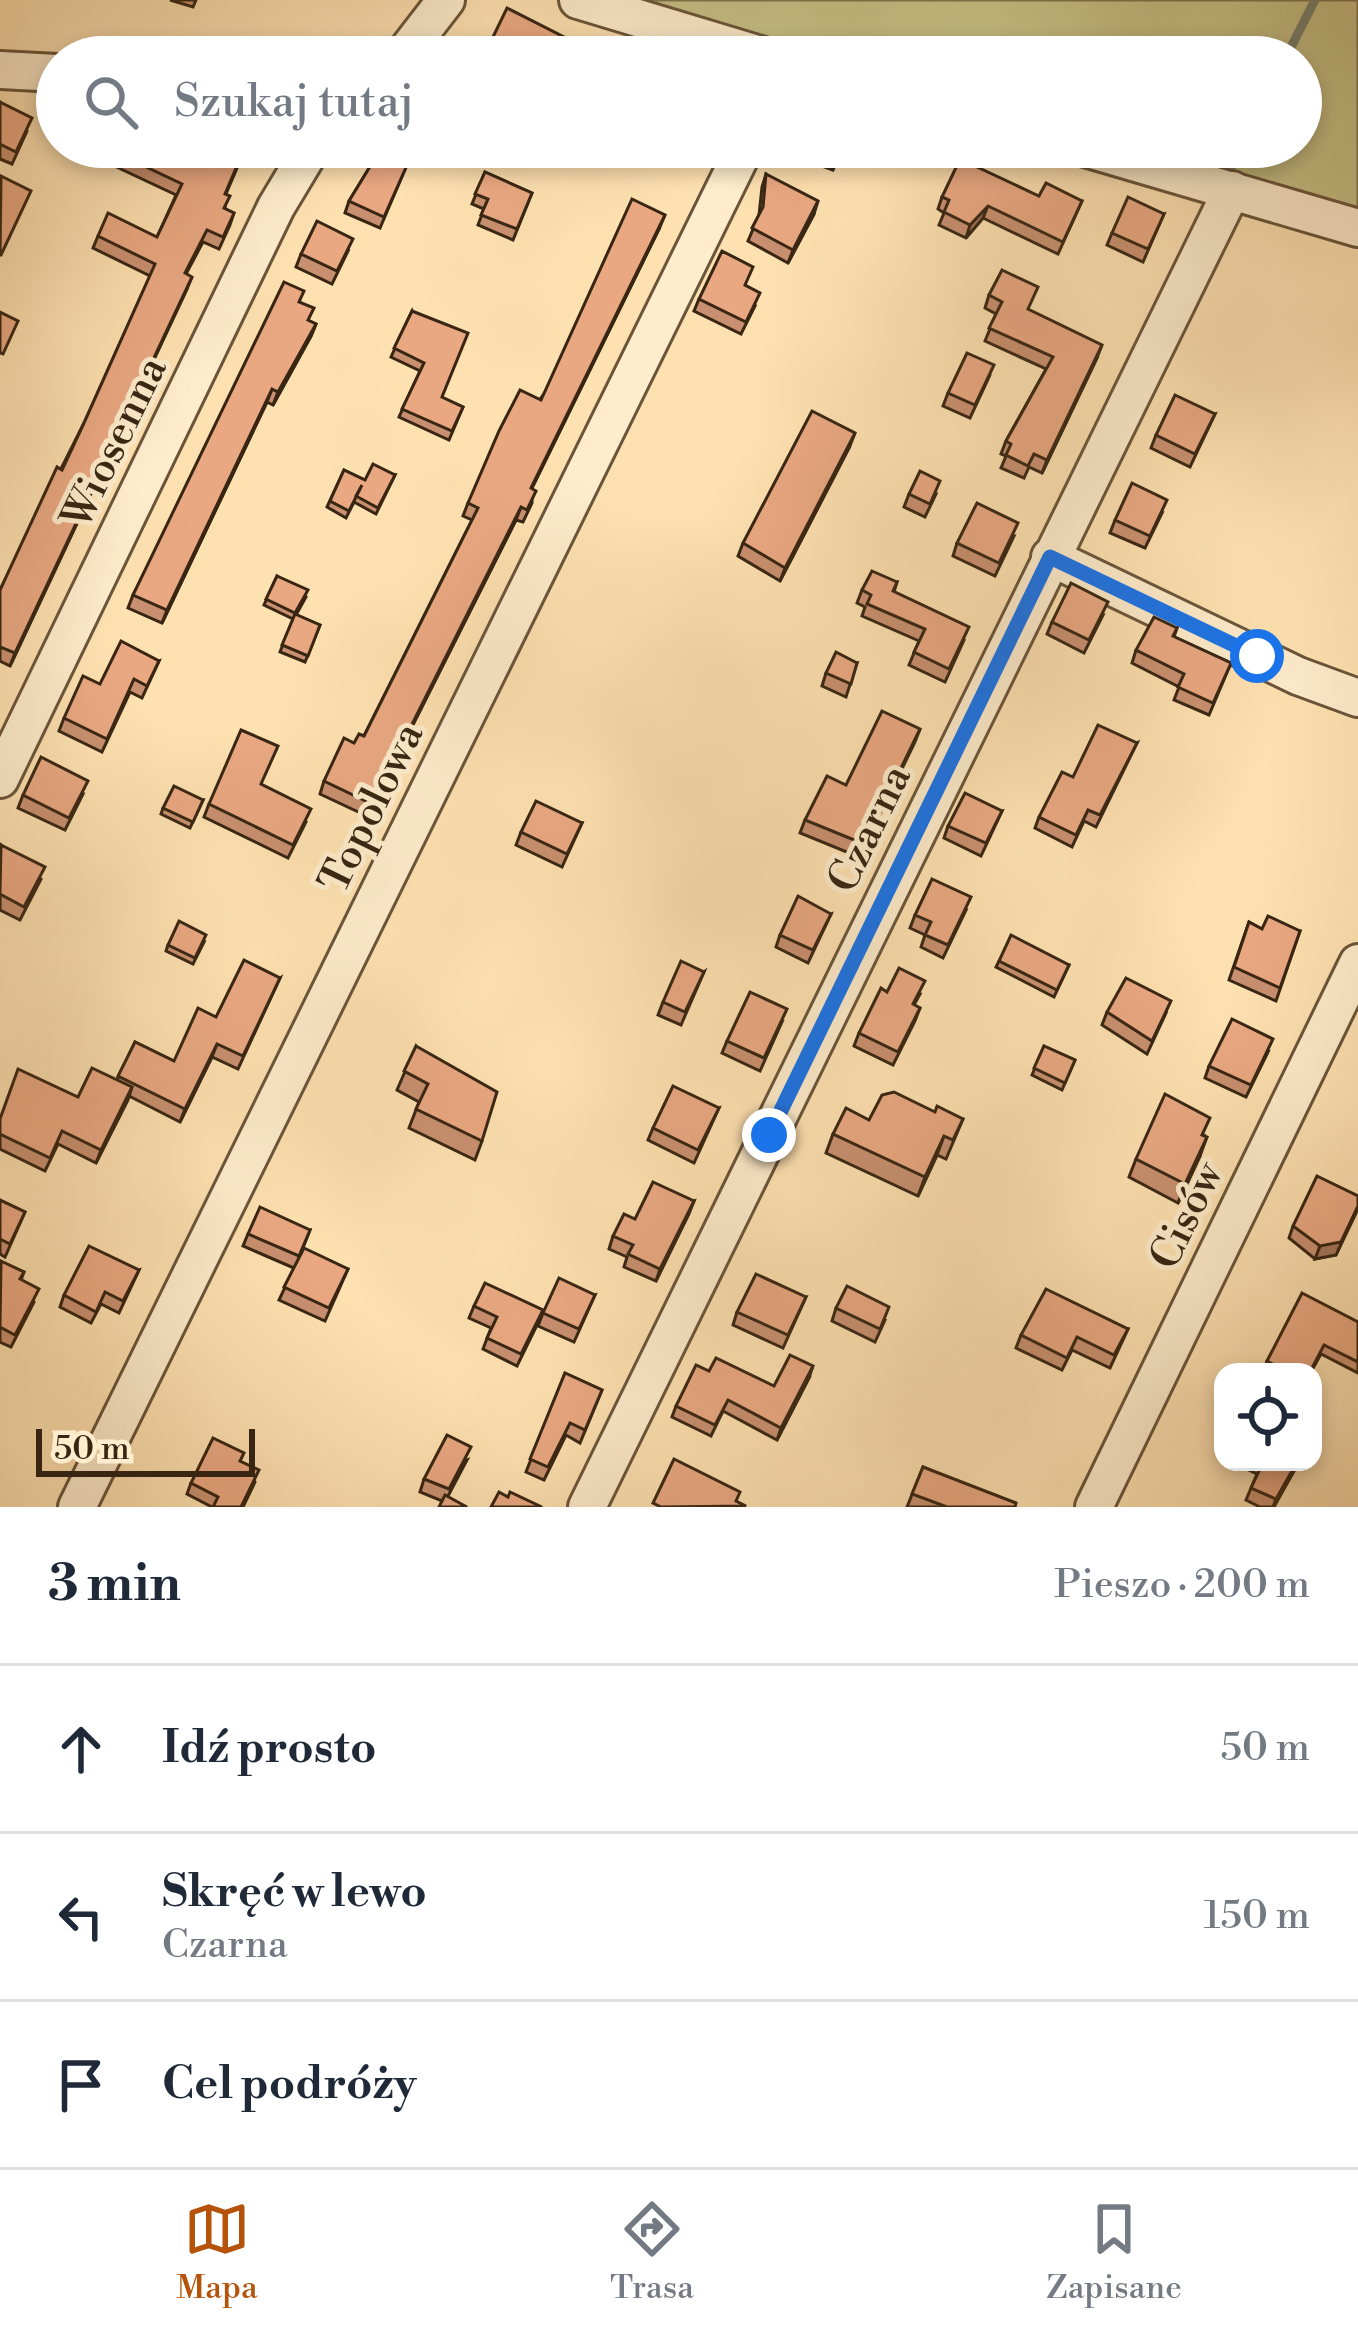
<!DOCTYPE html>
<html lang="pl">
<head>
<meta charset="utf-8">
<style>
  :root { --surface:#fff; --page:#f6f6f7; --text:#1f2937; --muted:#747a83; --line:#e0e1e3; --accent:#b45309 }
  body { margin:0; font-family:"Libre Bodoni",serif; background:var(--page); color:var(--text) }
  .controls { position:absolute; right:36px; bottom:36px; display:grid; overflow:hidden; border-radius:24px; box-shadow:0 6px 18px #0003 }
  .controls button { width:108px; height:108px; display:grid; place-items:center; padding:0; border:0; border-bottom:3px solid var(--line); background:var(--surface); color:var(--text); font:60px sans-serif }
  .scale { position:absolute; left:36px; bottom:30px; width:219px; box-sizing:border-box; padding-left:12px; border:6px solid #382613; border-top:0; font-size:33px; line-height:42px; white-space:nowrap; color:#382613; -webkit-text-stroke:9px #feeccc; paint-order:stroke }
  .stop { position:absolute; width:36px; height:36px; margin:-27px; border:9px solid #1a73e8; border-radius:50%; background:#fff }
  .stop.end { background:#1a73e8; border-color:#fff; box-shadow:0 3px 12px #0008 }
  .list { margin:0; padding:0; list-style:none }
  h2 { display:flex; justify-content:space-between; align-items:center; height:156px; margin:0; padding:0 48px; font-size:51px }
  h2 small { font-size:39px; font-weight:400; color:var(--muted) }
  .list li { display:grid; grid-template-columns:78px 1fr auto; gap:36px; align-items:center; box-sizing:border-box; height:168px; padding:0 48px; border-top:3px solid var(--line) }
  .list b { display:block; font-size:45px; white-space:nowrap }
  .list p { margin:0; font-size:39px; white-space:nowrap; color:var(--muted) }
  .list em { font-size:39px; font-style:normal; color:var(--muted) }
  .icon { flex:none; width:66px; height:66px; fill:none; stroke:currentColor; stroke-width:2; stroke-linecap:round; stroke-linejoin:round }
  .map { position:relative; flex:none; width:1358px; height:1507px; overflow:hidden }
  .search { position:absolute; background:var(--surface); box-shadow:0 6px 18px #0003; left:36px; right:36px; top:36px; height:132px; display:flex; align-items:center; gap:30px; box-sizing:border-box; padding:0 42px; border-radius:66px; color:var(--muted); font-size:45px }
  .sheet { height:660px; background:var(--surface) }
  nav { display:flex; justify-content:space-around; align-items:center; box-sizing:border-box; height:168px; border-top:3px solid var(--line); background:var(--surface); font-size:33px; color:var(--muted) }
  nav a { display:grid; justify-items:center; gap:6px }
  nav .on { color:var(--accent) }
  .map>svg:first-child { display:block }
</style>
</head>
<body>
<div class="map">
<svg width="1358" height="1507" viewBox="0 0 1358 1507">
  <rect width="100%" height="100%" fill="#fee1b1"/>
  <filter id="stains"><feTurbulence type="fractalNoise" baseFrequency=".00167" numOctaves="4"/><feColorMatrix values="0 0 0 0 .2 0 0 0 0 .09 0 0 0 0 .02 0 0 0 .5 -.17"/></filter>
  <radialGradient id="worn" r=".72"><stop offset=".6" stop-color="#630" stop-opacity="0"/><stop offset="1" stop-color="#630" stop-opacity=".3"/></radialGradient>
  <!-- green -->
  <polygon fill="#c7c187" stroke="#80744d" stroke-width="3" points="618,0 1358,0 1358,210 1135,147 1301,147 1301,57 819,57"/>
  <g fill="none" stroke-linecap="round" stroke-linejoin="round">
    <!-- stream -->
    <g stroke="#768171" stroke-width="9">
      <polyline points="1286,57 1315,0"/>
      <polyline points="1231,168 1242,147"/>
    </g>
    <defs>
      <g id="minor">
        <polyline points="578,0 767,57"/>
        <polyline points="402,57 446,0"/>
        <polyline points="0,70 57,73"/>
        <polyline points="1082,147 1358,228"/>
        <polyline points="1050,557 1298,676 1358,698"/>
        <polyline points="0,779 276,207 312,147"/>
        <polyline points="77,1507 745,147"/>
        <polyline points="587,1507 1232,190"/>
        <polyline points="1094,1507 1358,963"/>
      </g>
    </defs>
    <!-- minor casing -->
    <use href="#minor" stroke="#6a553a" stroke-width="42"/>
    <!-- minor -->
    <use href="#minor" stroke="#feeccc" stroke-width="36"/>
  </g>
  <!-- wall -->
  <g fill="#c89070" stroke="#382613" stroke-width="3">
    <polygon points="170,0 196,0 193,7"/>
    <polygon points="491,41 557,57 493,57 487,54"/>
    <polygon points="0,102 27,131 12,164 0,159"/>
    <polygon points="74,147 246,147 226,194 225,209 234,213 230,225 219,249 203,242 186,274 187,289 10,666 0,661 0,590 84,423 150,276 93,248 98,236 157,237 176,195"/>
    <polygon points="382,147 427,147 419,162 410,158 380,228 345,213 349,201"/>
    <polygon points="532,147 559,147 554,157"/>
    <polygon points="795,147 842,147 833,170 792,155"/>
    <polygon points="485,172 532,193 513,240 478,225 484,209 472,204"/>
    <polygon points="766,174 814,214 788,263 748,241 759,215 762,187"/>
    <polygon points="1039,196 1082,201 1058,254 983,218 966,238 939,225 944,213 938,209 942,197"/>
    <polygon points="1164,214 1143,262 1107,245 1112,233"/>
    <polygon points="660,227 532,488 532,503 523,522 516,520 367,816 320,794 324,781 354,743 364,736 472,520 463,516 468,503"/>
    <polygon points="348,251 332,284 296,267 301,254"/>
    <polygon points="989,295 1029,310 1097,358 1042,473 1029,467 1024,478 1001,468 1006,456 1001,454 1006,441 1046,369 985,341 996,314 985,308"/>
    <polygon points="699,299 755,306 741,334 694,311"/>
    <polygon points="300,302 309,321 316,324 311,336 273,405 267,402 162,623 128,608 133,595"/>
    <polygon points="412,311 442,398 463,407 449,440 399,417 420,371 391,357"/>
    <polygon points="989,377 970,418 943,406 948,393"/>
    <polygon points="1215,414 1190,467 1151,448 1156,435"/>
    <polygon points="850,446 780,581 738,556 743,543"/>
    <polygon points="344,470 365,480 395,475 376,514 354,502 346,518 327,507"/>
    <polygon points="909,494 936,494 925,517 904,507"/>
    <polygon points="1162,513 1145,548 1110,533 1115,520"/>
    <polygon points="1014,536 995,576 953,556 957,543"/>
    <polygon points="277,576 306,597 296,615 320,625 305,662 280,652 293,619 264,605"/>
    <polygon points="897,582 894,592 964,640 945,682 909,665 919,641 862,616 865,607 857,603 862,590"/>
    <polygon points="1103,615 1084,653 1047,634 1052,622"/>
    <polygon points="1177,628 1174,637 1231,663 1209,715 1174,700 1179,687 1132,663 1136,650"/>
    <polygon points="159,661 142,698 130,692 102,752 59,731 64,718 100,684"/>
    <polygon points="857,663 846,697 822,686 826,673"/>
    <polygon points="920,729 859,857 800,833 805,820 846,785"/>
    <polygon points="1137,743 1096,827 1084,821 1072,847 1035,828 1039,817 1073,777"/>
    <polygon points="262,785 306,822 288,858 204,817 209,804"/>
    <polygon points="83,794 65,830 18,808 23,795"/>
    <polygon points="203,800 190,828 161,814 163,808"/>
    <polygon points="1002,811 981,856 944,838 948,826"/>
    <polygon points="582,823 562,867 516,845 521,832"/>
    <polygon points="1,845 41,879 20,920 0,910"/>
    <polygon points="966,910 943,958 921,947 925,935 910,928 915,915"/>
    <polygon points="831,914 808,963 776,947 780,935"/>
    <polygon points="1249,922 1262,929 1300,931 1276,1001 1229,980"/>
    <polygon points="204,942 193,964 166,951 168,945"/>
    <polygon points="999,961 1069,965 1054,997 996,967"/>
    <polygon points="704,972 681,1025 658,1015 663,1002"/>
    <polygon points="280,978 238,1069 212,1057 180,1122 129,1096 96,1163 58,1144 45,1171 0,1149 0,1119 78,1097 117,1080 135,1042 174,1061 216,1017"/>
    <polygon points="887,992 920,994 914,1005 920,1008 915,1021 893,1065 854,1046 859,1033"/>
    <polygon points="1107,1012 1166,1013 1147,1054 1102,1025"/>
    <polygon points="782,1022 760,1071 722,1053 727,1041"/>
    <polygon points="416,1046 482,1141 475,1160 409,1128 419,1102 397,1090"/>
    <polygon points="1044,1046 1075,1060 1062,1090 1032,1075"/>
    <polygon points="1268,1052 1246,1097 1205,1078 1209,1066"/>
    <polygon points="719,1108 694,1163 648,1140 653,1128"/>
    <polygon points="935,1112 963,1119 946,1159 937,1155 918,1196 826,1153 833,1134 869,1120"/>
    <polygon points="1204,1136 1200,1156 1178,1203 1129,1177 1136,1159"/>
    <polygon points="1358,1196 1358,1209 1336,1255 1315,1259 1289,1238 1293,1226"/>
    <polygon points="0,1200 25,1212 5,1257 0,1254"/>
    <polygon points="694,1201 656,1281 624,1267 627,1257 609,1249 613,1236 635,1219"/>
    <polygon points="310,1230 299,1258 348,1269 325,1321 279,1300 294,1268 243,1246 248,1234"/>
    <polygon points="0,1262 24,1272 21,1280 34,1302 11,1347 0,1342"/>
    <polygon points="139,1270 119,1313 101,1304 91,1323 60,1307 64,1295"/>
    <polygon points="595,1295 574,1342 538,1326 543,1313"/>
    <polygon points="806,1297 783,1348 733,1325 737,1312"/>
    <polygon points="474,1306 539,1321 517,1366 483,1349 491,1328 469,1318"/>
    <polygon points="836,1308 885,1320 875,1342 832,1321"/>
    <polygon points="1358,1322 1358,1373 1321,1354 1311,1372 1267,1372 1264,1370 1267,1361"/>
    <polygon points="1128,1329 1110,1368 1072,1350 1062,1370 1016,1348 1021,1335"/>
    <polygon points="709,1371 774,1386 809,1378 777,1440 723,1411 711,1436 672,1417 676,1406"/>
    <polygon points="565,1373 602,1390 580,1443 566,1435 544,1480 526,1472"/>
    <polygon points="467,1460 448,1496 442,1501 420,1492 424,1479"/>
    <polygon points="241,1462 255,1482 243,1507 212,1507 187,1494 191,1483"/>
    <polygon points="1231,1462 1299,1462 1274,1507 1260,1507 1246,1500 1257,1474"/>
    <polygon points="923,1467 1015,1507 907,1507"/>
  </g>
  <!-- shaded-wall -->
  <g fill="#a3765b" stroke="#382613" stroke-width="3">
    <polygon points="818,201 814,214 788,263 793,250"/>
    <polygon points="988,206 983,218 966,238 970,225"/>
    <polygon points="665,215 660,227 526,500 531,488"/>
    <polygon points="192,277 187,289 10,666 15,653"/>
    <polygon points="316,324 311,336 273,405 278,392"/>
    <polygon points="1102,345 1097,358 1042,473 1047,460"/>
    <polygon points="272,389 267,402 162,623 167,610"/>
    <polygon points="855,433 850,446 780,581 785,568"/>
    <polygon points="521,507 516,520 367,816 372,804"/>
    <polygon points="920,729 915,742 859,857 864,844"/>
    <polygon points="217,1044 212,1057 180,1122 185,1109"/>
    <polygon points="132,1087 128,1100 96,1163 101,1150"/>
    <polygon points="944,1136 937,1155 918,1196 925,1177"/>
    <polygon points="1207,1137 1200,1156 1178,1203 1185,1184"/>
    <polygon points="694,1201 689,1214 656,1281 660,1269"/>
    <polygon points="1358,1206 1336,1255 1315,1259 1320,1246"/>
    <polygon points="813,1366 809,1378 777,1440 781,1428"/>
    <polygon points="1297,1462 1299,1462 1273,1507 1276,1499"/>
  </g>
  <!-- building -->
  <g fill="#e9a882" stroke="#382613" stroke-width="3">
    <polygon points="507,8 564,37 555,57 522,57 491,41"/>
    <polygon points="447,38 467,51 462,57 436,57"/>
    <polygon points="637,46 659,57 632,57"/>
    <polygon points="0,102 32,118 16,152 0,144"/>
    <polygon points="104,147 245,147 225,194 230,196 224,208 234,213 223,237 207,230 185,273 192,277 15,653 0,647 0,590 57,467 62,470 84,423 155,264 98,236 108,213 157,237 182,184"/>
    <polygon points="382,147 415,147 384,217 349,201"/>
    <polygon points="810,147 841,147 837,157"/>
    <polygon points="960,159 1039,196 1046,183 1082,201 1063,242 988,206 970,225 944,212 949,200 942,197"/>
    <polygon points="485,172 532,193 517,229 481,215 488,199 475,194"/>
    <polygon points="766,174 818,201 793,250 752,228 763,207"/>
    <polygon points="1,176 31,191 1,255 0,255"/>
    <polygon points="1128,197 1164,214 1148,249 1112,233"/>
    <polygon points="632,199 665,215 531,488 536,491 527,510 521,507 372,804 324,781 344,738 354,743 359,734 364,736 478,508 468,503 499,431 520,390 541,400"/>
    <polygon points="317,221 353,239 337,271 301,254"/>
    <polygon points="722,251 753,267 745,285 760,293 746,322 699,299"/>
    <polygon points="1002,270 1038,287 1028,309 1102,345 1047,460 1034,454 1028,466 1006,455 1011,444 1006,441 1053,357 989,328 1002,302 989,295"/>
    <polygon points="284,282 304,291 299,302 314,308 308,320 316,324 278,392 272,389 167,610 133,595"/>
    <polygon points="412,311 468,333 442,397 463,407 452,431 402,409 424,363 394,348"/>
    <polygon points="0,312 18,321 3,354 0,353"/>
    <polygon points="967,353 994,365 975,405 948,393"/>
    <polygon points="1175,395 1215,414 1195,454 1156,435"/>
    <polygon points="812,411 855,433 785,568 743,543"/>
    <polygon points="373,464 395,475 378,508 356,496 362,485 349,511 330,501 344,470 365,480"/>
    <polygon points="920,471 940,481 930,504 909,494"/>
    <polygon points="1132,483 1167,500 1150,536 1115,520"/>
    <polygon points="977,503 1018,523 999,563 957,543"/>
    <polygon points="872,571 897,582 893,591 969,627 949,669 914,652 925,629 867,604 871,595 862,590"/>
    <polygon points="277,576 308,590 295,613 266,599"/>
    <polygon points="1071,583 1108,602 1089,640 1052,622"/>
    <polygon points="295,614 320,625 308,656 282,645"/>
    <polygon points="1154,617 1177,628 1173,636 1231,663 1213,703 1178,687 1184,674 1136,650"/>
    <polygon points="121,641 159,661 147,686 134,679 107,739 64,718 83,676 100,684"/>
    <polygon points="836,652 857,663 851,684 826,673"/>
    <polygon points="882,711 920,729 864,844 805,820 827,776 846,785"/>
    <polygon points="1098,725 1137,743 1100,815 1088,810 1076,835 1039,817 1062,772 1073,777"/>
    <polygon points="241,730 278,746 261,784 311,809 293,845 209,804"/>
    <polygon points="41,757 88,781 69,818 23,795"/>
    <polygon points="174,786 203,800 193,822 163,808"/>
    <polygon points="965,793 1002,811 986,843 948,826"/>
    <polygon points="536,801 582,823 567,854 521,832"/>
    <polygon points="1,845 45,867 24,907 0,894"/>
    <polygon points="932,879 971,897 948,945 925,935 931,922 915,915"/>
    <polygon points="798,896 831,914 813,950 780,935"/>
    <polygon points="1268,916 1300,931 1280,988 1234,967 1249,922 1262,929"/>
    <polygon points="179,921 206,935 195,958 168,945"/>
    <polygon points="1011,935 1069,965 1057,990 999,961"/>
    <polygon points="244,960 280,978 243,1056 217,1044 185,1109 118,1076 135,1042 174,1061 198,1008 216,1017"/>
    <polygon points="681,961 704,972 685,1012 663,1002"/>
    <polygon points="899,968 925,981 913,1004 920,1008 898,1052 859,1033 881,988 887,992"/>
    <polygon points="1126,978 1171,1001 1152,1041 1107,1012"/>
    <polygon points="750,992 787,1009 764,1058 727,1041"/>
    <polygon points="1232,1019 1273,1039 1251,1085 1209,1066"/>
    <polygon points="416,1046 497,1092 482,1141 416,1109 428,1084 404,1071"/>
    <polygon points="1044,1046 1075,1060 1065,1083 1034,1068"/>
    <polygon points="92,1068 132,1087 101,1150 62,1131 50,1158 0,1134 0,1119 18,1069 78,1097"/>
    <polygon points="673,1086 719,1108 698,1150 653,1128"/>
    <polygon points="894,1092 935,1112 937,1106 963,1119 953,1140 944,1136 925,1177 833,1134 846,1108 869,1120 882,1095"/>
    <polygon points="1165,1094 1210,1118 1202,1135 1207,1137 1185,1184 1136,1159"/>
    <polygon points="1317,1176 1358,1196 1358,1206 1341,1242 1320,1246 1293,1226"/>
    <polygon points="653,1182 694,1201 660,1269 628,1254 633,1245 613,1236 624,1214 635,1219"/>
    <polygon points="0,1200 25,1212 10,1244 0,1239"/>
    <polygon points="260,1207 310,1230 299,1256 248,1234"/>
    <polygon points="89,1246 139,1270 123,1301 105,1292 96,1312 64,1295"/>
    <polygon points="304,1248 348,1269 329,1308 284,1287"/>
    <polygon points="1,1261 24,1272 20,1279 39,1289 15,1335 0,1327"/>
    <polygon points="756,1274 806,1297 788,1335 737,1312"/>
    <polygon points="559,1278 595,1295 579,1329 543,1313"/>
    <polygon points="485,1283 543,1310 521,1354 487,1338 497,1317 474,1306"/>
    <polygon points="847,1286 889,1307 880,1329 836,1308"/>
    <polygon points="1046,1289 1128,1329 1114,1355 1077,1337 1067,1358 1021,1335"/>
    <polygon points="1302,1293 1358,1322 1358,1362 1324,1345 1310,1372 1287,1372 1267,1361"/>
    <polygon points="790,1355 813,1366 781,1428 728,1400 715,1425 676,1406 696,1365 709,1371 716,1358 774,1386"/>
    <polygon points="565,1373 602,1390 585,1430 570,1423 548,1467 530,1459"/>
    <polygon points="447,1435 471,1447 449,1489 424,1479"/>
    <polygon points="213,1438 244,1453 240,1461 259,1470 241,1507 213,1507 218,1497 191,1483"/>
    <polygon points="674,1459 740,1492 736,1501 746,1506 661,1507 653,1503"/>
    <polygon points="1263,1462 1297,1462 1276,1499 1251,1488"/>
    <polygon points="923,1467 1016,1503 1015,1507 947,1507 912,1494"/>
    <polygon points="499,1492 508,1497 510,1492 542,1507 491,1507"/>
    <polygon points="445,1495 467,1507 439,1507"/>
  </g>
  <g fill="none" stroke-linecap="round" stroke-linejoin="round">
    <!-- route -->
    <polyline stroke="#1a73e8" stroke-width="15" points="769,1135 1050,557 1257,656"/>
  </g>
  <g text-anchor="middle" stroke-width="10" stroke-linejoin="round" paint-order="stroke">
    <!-- street labels -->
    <g font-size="42" fill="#382613" stroke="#feeccc">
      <text transform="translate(113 442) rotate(-64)" y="15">Wiosenna</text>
      <text transform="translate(370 807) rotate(-64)" y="15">Topolowa</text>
      <text transform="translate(868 828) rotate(-64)" y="15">Czarna</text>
      <text transform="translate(1185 1215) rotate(-64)" y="15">Cisów</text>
    </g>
  </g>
  <rect width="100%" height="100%" filter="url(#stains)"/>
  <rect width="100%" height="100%" fill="url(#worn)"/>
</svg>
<div class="controls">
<button><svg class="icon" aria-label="locate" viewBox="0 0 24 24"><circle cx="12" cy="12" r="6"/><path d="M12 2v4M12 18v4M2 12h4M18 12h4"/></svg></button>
</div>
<div class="scale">50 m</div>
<div class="stop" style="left:1257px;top:656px"></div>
<div class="stop end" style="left:769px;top:1135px"></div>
<div class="search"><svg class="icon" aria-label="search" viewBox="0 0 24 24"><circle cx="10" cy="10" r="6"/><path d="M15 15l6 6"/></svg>Szukaj tutaj</div>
</div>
<section class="sheet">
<h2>3 min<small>Pieszo · 200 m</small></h2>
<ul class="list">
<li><svg class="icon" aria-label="ahead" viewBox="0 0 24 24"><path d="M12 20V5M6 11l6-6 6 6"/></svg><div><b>Idź prosto</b></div><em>50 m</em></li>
<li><svg class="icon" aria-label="left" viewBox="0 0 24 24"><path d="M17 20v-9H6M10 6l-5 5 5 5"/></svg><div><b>Skręć w lewo</b><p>Czarna</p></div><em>150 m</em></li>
<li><svg class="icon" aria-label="arrive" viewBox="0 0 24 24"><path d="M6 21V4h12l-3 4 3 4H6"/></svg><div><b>Cel podróży</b></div></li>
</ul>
</section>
<nav>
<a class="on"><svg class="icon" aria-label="map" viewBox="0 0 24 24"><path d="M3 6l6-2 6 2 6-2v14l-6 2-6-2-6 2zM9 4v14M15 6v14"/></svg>Mapa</a>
<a><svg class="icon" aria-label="directions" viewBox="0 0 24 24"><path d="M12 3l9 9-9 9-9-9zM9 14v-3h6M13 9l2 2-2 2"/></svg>Trasa</a>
<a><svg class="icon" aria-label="saved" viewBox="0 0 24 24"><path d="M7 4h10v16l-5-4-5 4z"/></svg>Zapisane</a>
</nav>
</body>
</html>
